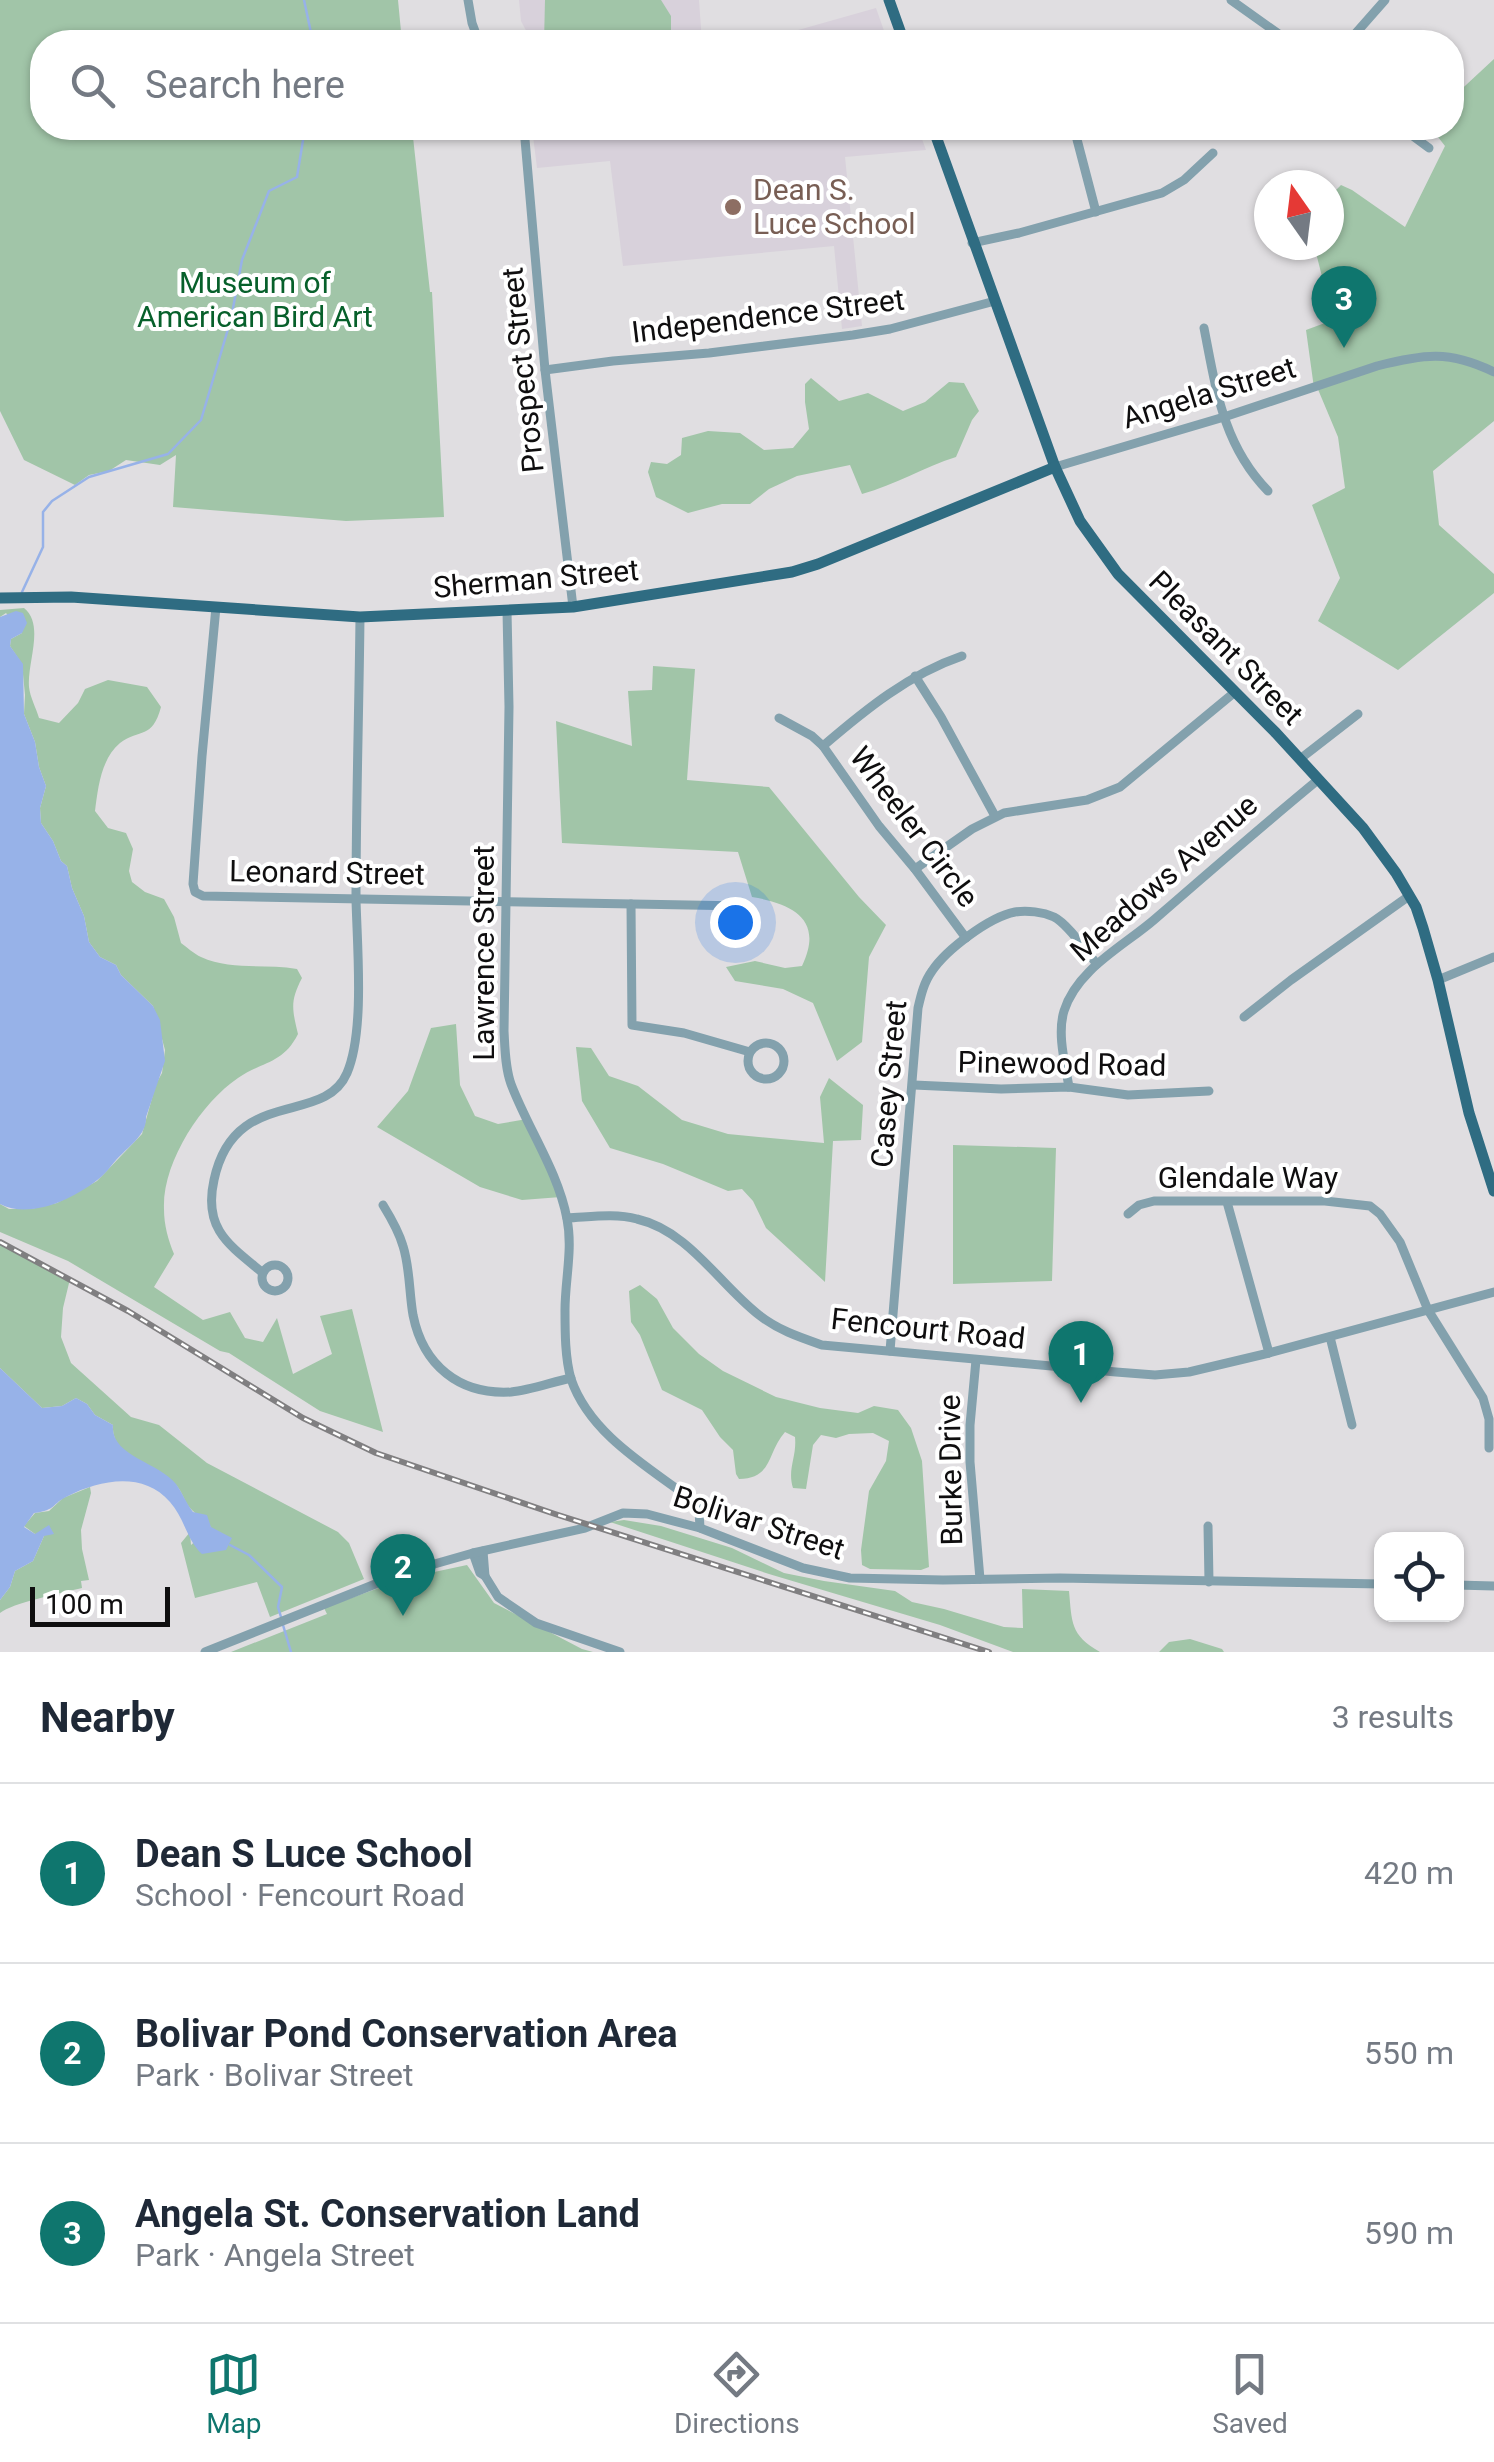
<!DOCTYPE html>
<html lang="en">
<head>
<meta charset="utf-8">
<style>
  :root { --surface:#fff; --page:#f2f2f3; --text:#1f2937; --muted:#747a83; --line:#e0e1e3; --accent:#0f766e }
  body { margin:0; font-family:Roboto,sans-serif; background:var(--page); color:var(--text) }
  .controls { position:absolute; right:30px; bottom:30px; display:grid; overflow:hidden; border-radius:20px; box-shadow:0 2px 8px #0004 }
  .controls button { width:90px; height:90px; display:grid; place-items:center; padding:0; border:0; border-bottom:2px solid var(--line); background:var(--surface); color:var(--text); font:50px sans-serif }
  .compass { position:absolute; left:1254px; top:170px; width:90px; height:90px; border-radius:50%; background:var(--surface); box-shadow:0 2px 8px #0004; rotate:346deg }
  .scale { position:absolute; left:30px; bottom:25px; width:140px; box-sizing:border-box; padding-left:10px; border:5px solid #0f0e0f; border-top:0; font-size:28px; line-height:35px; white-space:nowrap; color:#0f0e0f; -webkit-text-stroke:8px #fff; paint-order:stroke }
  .you { position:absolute; left:735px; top:922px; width:35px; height:35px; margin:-25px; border:8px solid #fff; border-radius:50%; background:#1a73e8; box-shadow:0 0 0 15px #1a73e833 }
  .badge { display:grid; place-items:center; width:65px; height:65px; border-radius:50%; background:var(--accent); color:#fff; font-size:32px; font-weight:700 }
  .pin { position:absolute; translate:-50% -82px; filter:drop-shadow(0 2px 5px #0008) }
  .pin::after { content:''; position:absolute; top:52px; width:35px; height:30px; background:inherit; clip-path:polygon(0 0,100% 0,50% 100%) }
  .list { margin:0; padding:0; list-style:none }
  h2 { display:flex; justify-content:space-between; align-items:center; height:130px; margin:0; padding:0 40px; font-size:42px }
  h2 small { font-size:32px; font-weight:400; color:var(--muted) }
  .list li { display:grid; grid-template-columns:65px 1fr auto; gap:30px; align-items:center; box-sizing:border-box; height:180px; padding:0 40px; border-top:2px solid var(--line) }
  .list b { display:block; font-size:38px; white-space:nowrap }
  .list p { margin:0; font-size:32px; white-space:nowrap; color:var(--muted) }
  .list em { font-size:32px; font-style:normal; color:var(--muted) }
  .icon { flex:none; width:55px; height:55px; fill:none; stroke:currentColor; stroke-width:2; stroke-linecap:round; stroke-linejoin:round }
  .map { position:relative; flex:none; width:1494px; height:1652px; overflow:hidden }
  .search { position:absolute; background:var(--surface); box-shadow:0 2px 8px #0004; left:30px; right:30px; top:30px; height:110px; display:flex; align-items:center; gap:25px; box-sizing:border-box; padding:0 35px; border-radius:40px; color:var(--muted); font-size:38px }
  .sheet { height:670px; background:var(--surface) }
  nav { display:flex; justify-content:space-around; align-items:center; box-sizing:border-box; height:140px; border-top:2px solid var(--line); background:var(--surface); font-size:28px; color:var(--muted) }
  nav a { display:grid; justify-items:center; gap:5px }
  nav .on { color:var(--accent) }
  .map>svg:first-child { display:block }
</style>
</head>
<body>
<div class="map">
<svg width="1494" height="1652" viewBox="0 0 1494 1652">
  <rect width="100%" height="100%" fill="#e0dee1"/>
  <!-- built -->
  <g fill="#d8d1db">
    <polygon points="519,0 699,0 702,42 532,42 521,21"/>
    <polygon points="876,8 888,42 756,42"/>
    <polygon points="532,128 918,128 926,150 845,157 862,326 842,329 834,246 623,266 610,161 537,168"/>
  </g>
  <!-- green -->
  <g fill="#a1c5a8">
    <polygon points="0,0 398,0 402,42 42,42 42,128 412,128 430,292 432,292 444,517 346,521 173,507 176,455 160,465 126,460 109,471 89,475 75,485 24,460 0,411"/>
    <polygon points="545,0 661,0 671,16 671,42 544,42"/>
    <polygon points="1494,59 1494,421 1433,471 1439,525 1494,574 1494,593 1398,670 1318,621 1340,578 1312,505 1345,488 1338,437 1317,387 1314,388 1306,330 1333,320 1314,245 1329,245 1329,197 1341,185 1352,190 1405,227 1445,146 1431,128 1452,128 1452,98"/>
    <path d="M811,378L839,401L868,393L903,411L925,402L949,382L964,383L979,411L972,420L956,457C924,467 895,485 862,494L850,465L797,476L769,489L750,504H722L688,513L656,497L648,472L651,462L667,464L681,455L682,438L708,431L740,433L764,450L793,448L809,429L805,402V384Z"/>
    <path d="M24,608C45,625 27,662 29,687C30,697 36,708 39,718L59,723L78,703L85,689L108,680L147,687L161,707C152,740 140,728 120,743C101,759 98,788 95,811L108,828L126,833L133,849L129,871L132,882L145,892L164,899L174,917L181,943C187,947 194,954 201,957C231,971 266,963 297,969L302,978C290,1001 292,1009 298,1034C283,1064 263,1061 238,1078C201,1103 162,1163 164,1209C164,1225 168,1239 174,1254L154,1287L203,1320L230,1312L245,1338L263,1342L277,1318L293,1374L332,1354L320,1316L352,1309L383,1432L320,1411L229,1353L220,1351L68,1261L0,1232V1204L9,1209H31L57,1203L97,1181L142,1134L156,1084L162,1073L165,1050L153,1006L121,975L116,965L100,957L89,942L84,916L72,888L67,866L61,861L53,841L41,823L40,808L46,786L39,767L35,742L24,714L25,695L22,664L10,646L11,639L22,633L6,613L0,617V610Z"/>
    <path d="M653,666L695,669L687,780L769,787L859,897L886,925L869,957L862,1042L837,1061L813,1003L783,989L735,981L726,967L755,961L785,968L802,966C824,920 794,904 752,897L738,852L562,843L556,721L632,746L628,691L652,690Z"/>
    <polygon points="456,1024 460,1085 475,1116 498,1124 527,1119 561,1197 522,1200 480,1187 377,1127 408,1091 431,1028"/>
    <polygon points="576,1047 591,1048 609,1076 638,1086 682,1120 728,1134 824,1143 820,1097 829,1078 863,1105 861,1140 833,1141 825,1282 766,1228 753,1201 742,1189 728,1191 663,1164 610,1148 582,1101"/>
    <polygon points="953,1145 1056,1148 1052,1281 953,1284"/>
    <path d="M0,1242L70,1279L63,1308L61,1337L71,1363L131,1417L159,1425L207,1463L338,1532L349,1543L364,1579L270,1617L257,1582L195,1598L181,1543L190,1532L191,1545L211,1527C205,1521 199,1517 193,1511C184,1504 183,1491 175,1484C157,1465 110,1457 113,1425L95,1415L87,1404L76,1398L62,1406L42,1408L0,1368Z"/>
    <path d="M640,1285L657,1299L673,1328L699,1354L723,1371L776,1397L820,1408L858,1413L874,1406L898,1410L911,1428L922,1461L929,1567L921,1570L870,1569L862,1565L861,1550L869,1491L886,1461L889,1441L873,1433L849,1434L836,1438L821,1435L813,1445L806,1489L793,1488C787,1469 797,1457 795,1437L785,1432C767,1452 773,1479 739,1479L736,1474L733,1450L720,1437L702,1410L662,1390L640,1335L631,1322L629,1291Z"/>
    <path d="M90,1487L91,1493L81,1530L82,1549L89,1580L81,1581L82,1588C62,1593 12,1603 0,1613V1600L10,1587L15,1571L33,1561L44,1536L35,1534L24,1526L35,1513L49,1511L63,1498Z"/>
    <path d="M624,1520L661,1526L732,1548L784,1573L824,1581L895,1591L912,1602L944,1609L1004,1627L1023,1628L1022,1589L1069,1591C1072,1622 1070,1635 1100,1652H1013L940,1625L769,1574L610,1522Z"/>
    <polygon points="467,1565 494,1603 582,1649 593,1652 231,1652 327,1614 324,1608 406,1578"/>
    <polygon points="1190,1639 1222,1649 1224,1652 1159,1652 1169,1642"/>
  </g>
  <!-- water -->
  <g fill="#97b2e8">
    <path d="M16,611L23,613L27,623L22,633L11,639L10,646L23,664L24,714L35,742L39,767L46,786L40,808L41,823L53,841L61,861L67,866L72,888L84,916L89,942L100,957L116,965L121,975L153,1006L160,1020L165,1061L146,1117C147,1133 132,1144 122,1154C114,1161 109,1170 101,1177C76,1198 31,1220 0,1204V617Z"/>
    <path d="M0,1368L42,1408L62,1406L76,1398L87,1404L95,1415L113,1425C110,1456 159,1462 176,1484C182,1492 186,1503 193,1512L207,1515L211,1527L232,1538L226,1550L202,1554C187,1541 185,1519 170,1502C143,1471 100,1480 68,1496C51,1504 57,1510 34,1513L24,1527L35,1534L49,1525L54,1534L44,1536L33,1561L15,1571L10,1587L0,1600Z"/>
  </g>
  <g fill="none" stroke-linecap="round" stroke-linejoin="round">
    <!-- stream -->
    <g stroke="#97b2e8" stroke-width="2.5">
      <polyline points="304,0 313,42"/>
      <polyline points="22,592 43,547 43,512 52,501 89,477 168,454 201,420 231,319 242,260 269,191 297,177 305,128"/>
      <polyline points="230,1545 249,1555 282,1587 278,1607 281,1617"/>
      <polyline points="283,1625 291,1652"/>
    </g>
    <!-- minor -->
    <g stroke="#83a1ad" stroke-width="9">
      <polyline points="468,0 472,23 479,42"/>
      <polyline points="1231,0 1290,42"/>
      <polyline points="1348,42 1385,0"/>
      <polyline points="524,128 545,370 573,607"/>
      <polyline points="1074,128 1096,212"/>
      <polyline points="1402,128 1429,148"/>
      <polyline points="972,243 1019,233 1162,193 1184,180 1213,153"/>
      <path d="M1204,328C1216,389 1223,445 1268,491"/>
      <polyline points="545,370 613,361 709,353 853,335 890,329 995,301"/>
      <path d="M1055,467L1224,417L1377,366C1424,354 1449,350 1494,372"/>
      <polyline points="216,607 202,756 193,884 195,892 203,896 744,906"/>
      <path d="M507,611L509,707L504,1031C505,1048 505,1067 511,1084C528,1129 558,1171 567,1219C573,1249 565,1280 565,1310C565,1332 565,1358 571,1379C590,1435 650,1468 695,1502L699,1510L700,1528"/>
      <polyline points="915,676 941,717 995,816"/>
      <polyline points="779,718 812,736 823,746 879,826 915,869 966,938"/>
      <path d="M823,746C865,710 909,674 962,656"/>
      <polyline points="1300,759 1358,714"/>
      <polyline points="915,869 972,829 1004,813 1087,800 1120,787 1235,692"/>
      <polyline points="631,904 632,1025 684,1033 750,1052"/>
      <polyline points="1438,980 1494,957"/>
      <polyline points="1244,1017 1291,980 1409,896"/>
      <circle cx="766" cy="1061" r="18"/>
      <polyline points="914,1085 1001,1089 1069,1087 1128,1095 1209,1091"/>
      <path d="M1069,1087C1065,1063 1057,1034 1064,1011C1077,969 1124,946 1155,919C1209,872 1263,825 1319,779"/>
      <polyline points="1227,1202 1269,1353"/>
      <path d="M383,1205C391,1218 399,1232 403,1246C410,1268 409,1292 413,1315C423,1365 459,1395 511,1392C531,1390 552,1382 571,1378"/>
      <polyline points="1128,1214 1139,1205 1154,1201 1325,1201 1370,1206 1380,1214 1400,1242 1428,1310 1483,1398 1489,1419 1489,1448"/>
      <path d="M567,1218C590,1217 615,1213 637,1219C689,1231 719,1284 759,1315C778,1330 799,1337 822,1345L1116,1372L1155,1375L1189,1372L1269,1353L1494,1292"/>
      <circle cx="275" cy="1278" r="13"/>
      <path d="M263,1273C229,1245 203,1229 214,1180C234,1085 324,1127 347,1073C365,1031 357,946 356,899C356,805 359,711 360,617"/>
      <polyline points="1330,1337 1352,1425"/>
      <path d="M890,1351L918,1008C921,995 924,982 932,971C946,950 989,917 1015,912C1027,910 1043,912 1054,917C1068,924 1086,951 1097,964"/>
      <polyline points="976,1360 970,1425 970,1462 980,1579"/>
      <polyline points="1208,1526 1209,1582"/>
      <polyline points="473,1553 480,1573 485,1576 483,1551"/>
      <polyline points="485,1576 498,1597 536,1623 620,1652"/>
      <polyline points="1456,1585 1494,1586"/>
      <polyline points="205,1652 403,1573 473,1553 585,1528 623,1513 647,1514 700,1528 803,1568 850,1578 943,1580 1060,1578 1382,1584"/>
    </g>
    <!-- major -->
    <g stroke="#2f6c82" stroke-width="11">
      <polyline points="889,0 904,42"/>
      <polyline points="933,128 1055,467 1080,521 1118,574 1276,733 1363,828 1396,873 1416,907 1423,928 1438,980 1469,1113 1494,1191"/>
      <polyline points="0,598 71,597 360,617 573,607 792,572 818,564 1055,467"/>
    </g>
    <defs>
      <polyline id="rail" points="0,1242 128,1311 303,1418 376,1453 555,1514 989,1652"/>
    </defs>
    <!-- rail casing -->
    <use href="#rail" stroke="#807f81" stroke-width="6"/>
    <!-- rail -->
    <use href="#rail" stroke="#fff" stroke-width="2.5" stroke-dasharray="8" stroke-linecap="butt"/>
  </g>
  <!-- markers -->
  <circle fill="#8d6e63" stroke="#fff" stroke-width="4" cx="733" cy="207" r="10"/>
  <g text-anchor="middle" stroke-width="8" stroke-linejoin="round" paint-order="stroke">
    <!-- education labels -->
    <g font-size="30" fill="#785e54" stroke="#fff" text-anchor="start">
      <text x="753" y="200">Dean S.<tspan x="753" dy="34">Luce School</tspan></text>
    </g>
    <!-- park labels -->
    <g font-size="30" fill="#07602b" stroke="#fff">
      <text x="255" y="293">Museum of<tspan x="255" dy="34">American Bird Art</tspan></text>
    </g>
    <!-- street labels -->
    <g font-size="30" fill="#0f0e0f" stroke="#fff">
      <text transform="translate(768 316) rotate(-7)" y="10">Independence Street</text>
      <text transform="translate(523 370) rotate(-96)" y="10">Prospect Street</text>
      <text transform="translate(1209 393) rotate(-17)" y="10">Angela Street</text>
      <text transform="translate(536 579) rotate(-5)" y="10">Sherman Street</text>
      <text transform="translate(1226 648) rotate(45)" y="10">Pleasant Street</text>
      <text transform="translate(914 827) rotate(53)" y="10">Wheeler Circle</text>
      <text transform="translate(327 873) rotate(1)" y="10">Leonard Street</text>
      <text transform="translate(1164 878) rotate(-41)" y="10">Meadows Avenue</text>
      <text transform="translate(484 953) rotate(-90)" y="10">Lawrence Street</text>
      <text transform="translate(1062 1064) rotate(1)" y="10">Pinewood Road</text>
      <text transform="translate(889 1084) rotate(-85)" y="10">Casey Street</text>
      <text x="1248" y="1188">Glendale Way</text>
      <text transform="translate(928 1329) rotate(6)" y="10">Fencourt Road</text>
      <text transform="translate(951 1470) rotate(-91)" y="10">Burke Drive</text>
      <text transform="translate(759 1523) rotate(18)" y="10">Bolivar Street</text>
    </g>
  </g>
</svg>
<div class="controls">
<button><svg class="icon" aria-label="locate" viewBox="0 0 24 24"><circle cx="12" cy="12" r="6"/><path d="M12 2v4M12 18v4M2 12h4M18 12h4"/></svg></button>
</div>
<svg class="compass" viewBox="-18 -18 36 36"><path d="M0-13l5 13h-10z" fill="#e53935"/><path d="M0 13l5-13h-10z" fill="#747a83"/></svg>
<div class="scale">100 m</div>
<div class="you"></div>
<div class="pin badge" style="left:1081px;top:1403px">1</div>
<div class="pin badge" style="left:403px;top:1616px">2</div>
<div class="pin badge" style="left:1344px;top:348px">3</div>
<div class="search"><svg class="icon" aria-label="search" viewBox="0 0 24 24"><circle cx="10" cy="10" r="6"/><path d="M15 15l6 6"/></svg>Search here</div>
</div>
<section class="sheet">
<h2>Nearby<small>3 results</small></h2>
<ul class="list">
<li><span class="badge">1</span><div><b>Dean S Luce School</b><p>School · Fencourt Road</p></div><em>420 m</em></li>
<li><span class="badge">2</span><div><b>Bolivar Pond Conservation Area</b><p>Park · Bolivar Street</p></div><em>550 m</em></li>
<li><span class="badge">3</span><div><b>Angela St. Conservation Land</b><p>Park · Angela Street</p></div><em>590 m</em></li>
</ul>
</section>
<nav>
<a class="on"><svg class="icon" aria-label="map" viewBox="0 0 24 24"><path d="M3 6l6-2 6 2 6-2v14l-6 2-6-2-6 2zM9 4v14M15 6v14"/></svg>Map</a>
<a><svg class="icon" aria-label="directions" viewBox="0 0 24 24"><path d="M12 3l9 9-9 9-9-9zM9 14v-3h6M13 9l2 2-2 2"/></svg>Directions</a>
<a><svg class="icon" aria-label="saved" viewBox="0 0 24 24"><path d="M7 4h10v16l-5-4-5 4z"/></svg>Saved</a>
</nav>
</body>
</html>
